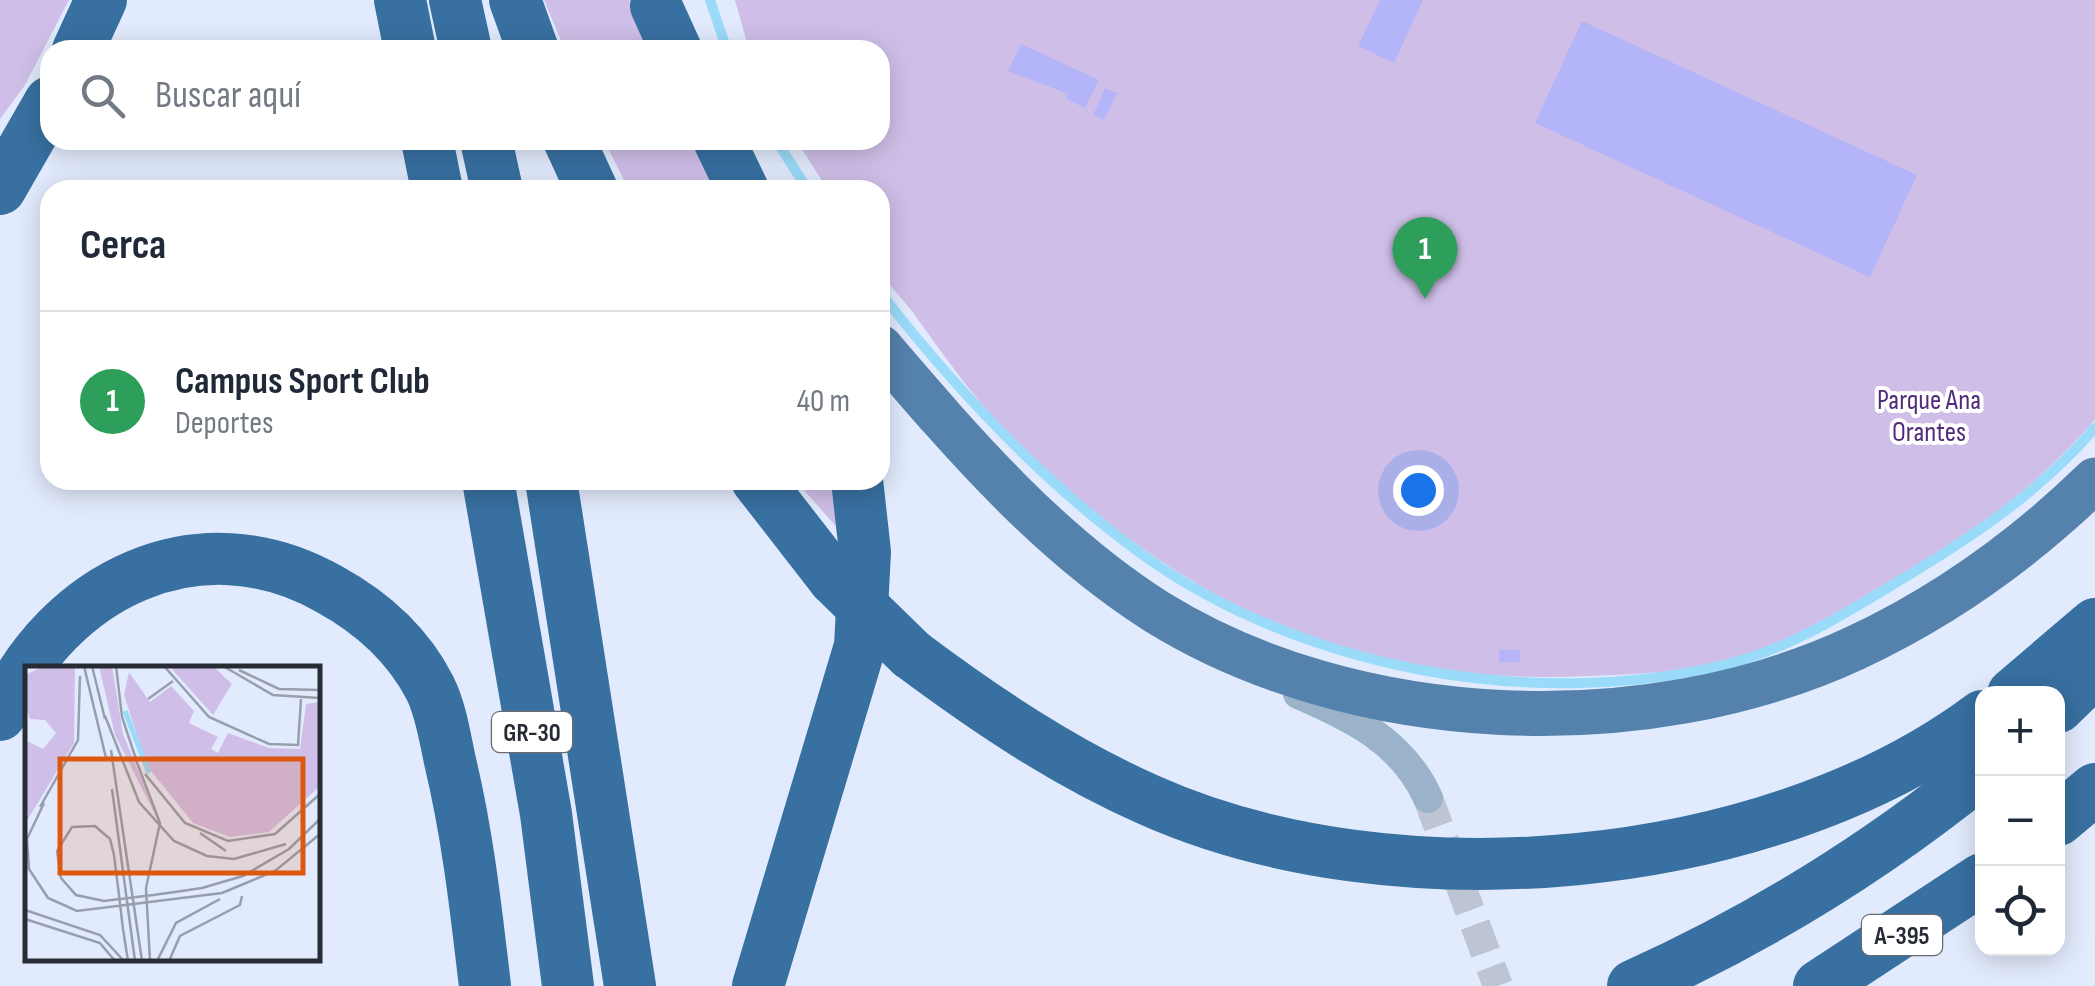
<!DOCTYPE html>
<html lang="es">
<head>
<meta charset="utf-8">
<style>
  :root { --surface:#fff; --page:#f6f6f7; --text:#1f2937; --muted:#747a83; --line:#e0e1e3; --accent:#c33a75 }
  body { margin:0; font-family:"Sofia Sans Condensed",sans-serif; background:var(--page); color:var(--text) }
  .controls { position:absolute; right:30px; bottom:30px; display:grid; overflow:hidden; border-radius:20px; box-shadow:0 5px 25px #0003 }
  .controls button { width:90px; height:90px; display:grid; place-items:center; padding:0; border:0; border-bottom:2px solid var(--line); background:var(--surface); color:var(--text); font:50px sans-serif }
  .you { position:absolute; left:1418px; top:490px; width:35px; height:35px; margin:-25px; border:8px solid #fff; border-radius:50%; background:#1a73e8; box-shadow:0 0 0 15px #1a73e833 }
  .badge { display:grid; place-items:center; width:65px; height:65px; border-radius:50%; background:var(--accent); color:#fff; font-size:32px; font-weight:700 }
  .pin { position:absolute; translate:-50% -82px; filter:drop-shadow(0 2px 5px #0008) }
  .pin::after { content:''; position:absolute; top:52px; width:35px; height:30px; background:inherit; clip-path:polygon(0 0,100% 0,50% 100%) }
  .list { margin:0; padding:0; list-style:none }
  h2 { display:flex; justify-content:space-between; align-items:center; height:130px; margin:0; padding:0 40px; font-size:42px }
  h2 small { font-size:32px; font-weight:400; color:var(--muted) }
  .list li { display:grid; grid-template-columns:65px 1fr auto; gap:30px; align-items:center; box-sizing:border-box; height:180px; padding:0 40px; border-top:2px solid var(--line) }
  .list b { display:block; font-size:38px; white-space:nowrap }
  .list p { margin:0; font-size:32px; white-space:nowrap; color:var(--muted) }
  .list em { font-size:32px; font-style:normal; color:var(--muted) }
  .icon { flex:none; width:55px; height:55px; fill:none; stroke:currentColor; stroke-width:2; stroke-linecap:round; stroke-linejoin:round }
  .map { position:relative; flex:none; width:2095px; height:986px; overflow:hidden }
  .search { position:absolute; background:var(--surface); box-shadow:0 5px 25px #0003; left:40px; top:40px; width:850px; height:110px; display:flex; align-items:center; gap:25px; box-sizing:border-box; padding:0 35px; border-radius:30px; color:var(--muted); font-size:38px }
  .panel { position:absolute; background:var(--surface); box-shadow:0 5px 25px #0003; left:40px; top:180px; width:850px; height:310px; border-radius:30px }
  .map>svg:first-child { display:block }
</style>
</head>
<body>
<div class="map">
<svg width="2095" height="986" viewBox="0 0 2095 986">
  <rect width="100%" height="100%" fill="#e2ebfd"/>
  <!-- green -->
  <g fill="#cfbfe8">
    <polygon points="0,0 69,0 25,85 0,119"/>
    <polygon points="544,0 629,0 654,50 565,50"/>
    <path d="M735,0H2095V420C2037,487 1969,536 1892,580C1844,608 1796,639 1742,656C1694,672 1641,674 1591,676C1364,687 1196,611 1032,458C984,414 949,362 911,310C902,298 884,281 880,267C874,245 880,213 880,190H828L796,140H880V50H749Z"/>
    <polygon points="604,140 699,140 724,190 629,190"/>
    <polygon points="796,480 842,480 854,547 796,481"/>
  </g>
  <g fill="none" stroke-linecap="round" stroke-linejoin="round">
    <!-- stream -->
    <g stroke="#9adbf9" stroke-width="10">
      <polyline points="710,0 727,50"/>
      <polyline points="776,140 808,190"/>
      <path d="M880,292C956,390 1040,480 1140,553C1300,669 1532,711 1724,665C1786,650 1840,617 1894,584C1969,539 2037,495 2095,428"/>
    </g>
  </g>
  <!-- building -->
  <g fill="#b4b4f8">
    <polygon points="1380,0 1423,0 1394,63 1358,46"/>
    <polygon points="1582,21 1917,175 1870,277 1535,123"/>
    <polygon points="1021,44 1099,80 1085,108 1066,99 1068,94 1008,71"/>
    <polygon points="1105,88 1117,93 1104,120 1093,115"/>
    <rect x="1499" y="650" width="21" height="12"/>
  </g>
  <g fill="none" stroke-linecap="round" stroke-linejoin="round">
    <!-- minor-tunnel -->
    <polyline stroke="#bdc5d5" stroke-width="30" stroke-dasharray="30 15" stroke-linecap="butt" points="1428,798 1498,986"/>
    <!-- minor -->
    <path stroke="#9ab3ca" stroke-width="30" d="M1298,694C1352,717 1403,742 1428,798"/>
    <!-- primary -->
    <path stroke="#5482ac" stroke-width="45" d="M880,347C963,444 1048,543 1157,612C1354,734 1645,746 1855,648C1945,606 2024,549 2095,480"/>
    <!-- motorway -->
    <g stroke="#3870a1" stroke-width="52">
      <polyline points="400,0 410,50"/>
      <polyline points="455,0 466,50"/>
      <polyline points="515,0 533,50"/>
      <polyline points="656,6 676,50"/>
      <polyline points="78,50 101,0"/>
      <polyline points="427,140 437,190"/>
      <polyline points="486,140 497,190"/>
      <polyline points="569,140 592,190"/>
      <polyline points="719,140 743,190"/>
      <polyline points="0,189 50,102"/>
      <polyline points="488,480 546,814 568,986"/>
      <polyline points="551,480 630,986"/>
      <polyline points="757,480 834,579"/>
      <path d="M911,654C986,710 1063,762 1149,800C1393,909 1766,877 1982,716"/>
      <polyline points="2013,694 2095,624"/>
      <polyline points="2058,707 2095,671"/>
      <path d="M0,715C58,585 198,515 329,589C371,612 408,645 430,688C441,710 445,738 450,761C468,836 476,910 485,986"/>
      <polyline points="2058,820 2095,789"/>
      <polyline points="758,986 860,646 865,552 857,480"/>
      <path d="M1633,986C1757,930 1876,857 1982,771"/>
      <polyline points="1819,986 1982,879"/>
    </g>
    <!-- motorway-bridge -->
    <polyline stroke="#3870a1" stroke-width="52" points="834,579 911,654"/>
  </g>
  <g text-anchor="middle" stroke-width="8" stroke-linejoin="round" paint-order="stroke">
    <!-- shield labels -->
    <g fill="#fff" stroke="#686b71" stroke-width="2.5">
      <rect x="492" y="712" width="80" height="40" rx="8"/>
      <rect x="1862" y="915" width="80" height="40" rx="8"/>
    </g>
    <g font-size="25" font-weight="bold" fill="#272b34">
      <text x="532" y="741">GR-30</text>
      <text x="1902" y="944">A-395</text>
    </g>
    <!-- park labels -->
    <g font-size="28" fill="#502b78" stroke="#fff">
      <text x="1929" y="409">Parque Ana<tspan x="1929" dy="32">Orantes</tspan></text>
    </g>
  </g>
  <!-- overview -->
  <g transform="translate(25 666)">
    <rect width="295" height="295" fill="#e2ebfd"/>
    <path d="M19,0H50L49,77L0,158V74L18,83L31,67L20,54L5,53L0,39V9ZM74,0H87L98,68L134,156L90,69ZM144,0H188L207,18L188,49ZM104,6L125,36L146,20L169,45L164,57L193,71L186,83L193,87L203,67L244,82L275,83L281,38L295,36V120L244,166L205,171L168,157L122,100L99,29Z" fill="#cfbfe8"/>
    <path fill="none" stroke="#9adbf9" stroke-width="5" d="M100,45L124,107"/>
    <path fill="none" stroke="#979ead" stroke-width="2.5" d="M59,0L81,92M67,0L80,53M91,0L97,51L112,96M139,0L184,51L244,78L273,79L276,33M198,0L248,29L295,32M214,4L254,23L295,24M123,33L148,15M80,50L114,136L149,175L182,190L209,193L261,178M86,84L117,295M111,94L135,157L121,222L125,295M120,108L160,157L203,175L250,168L295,128M87,123L110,295M19,137L2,173L4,203L23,232L52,245L197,227L250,205L295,168M15,141L53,74L55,10M175,167L201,185M0,244L75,269L99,295M0,253L75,277L90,295M103,295L98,263L94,229L89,189L85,173L70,160L47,161L32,185L36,212L51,229L79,235L87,234L128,229L150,226L177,222L218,210L264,183L295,153M132,295L151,257L195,233M144,295L155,270L215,239L217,230"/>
    <path fill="#de570e" fill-opacity="0.15" stroke="#de570e" stroke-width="5" d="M35,93H278V207H35Z"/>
    <rect width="295" height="295" fill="none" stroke="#272b34" stroke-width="5"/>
  </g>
</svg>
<div class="controls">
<button>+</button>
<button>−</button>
<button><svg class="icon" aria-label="locate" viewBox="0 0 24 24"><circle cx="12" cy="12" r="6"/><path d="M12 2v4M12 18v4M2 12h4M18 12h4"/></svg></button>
</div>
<div class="you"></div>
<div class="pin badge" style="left:1425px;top:299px;background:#2e9e5b">1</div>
<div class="search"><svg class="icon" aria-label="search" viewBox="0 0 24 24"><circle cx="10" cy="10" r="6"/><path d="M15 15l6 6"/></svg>Buscar aquí</div>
<section class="panel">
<h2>Cerca<small></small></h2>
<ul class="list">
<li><span class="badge" style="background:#2e9e5b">1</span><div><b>Campus Sport Club</b><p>Deportes</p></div><em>40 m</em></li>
</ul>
</section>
</div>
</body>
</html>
